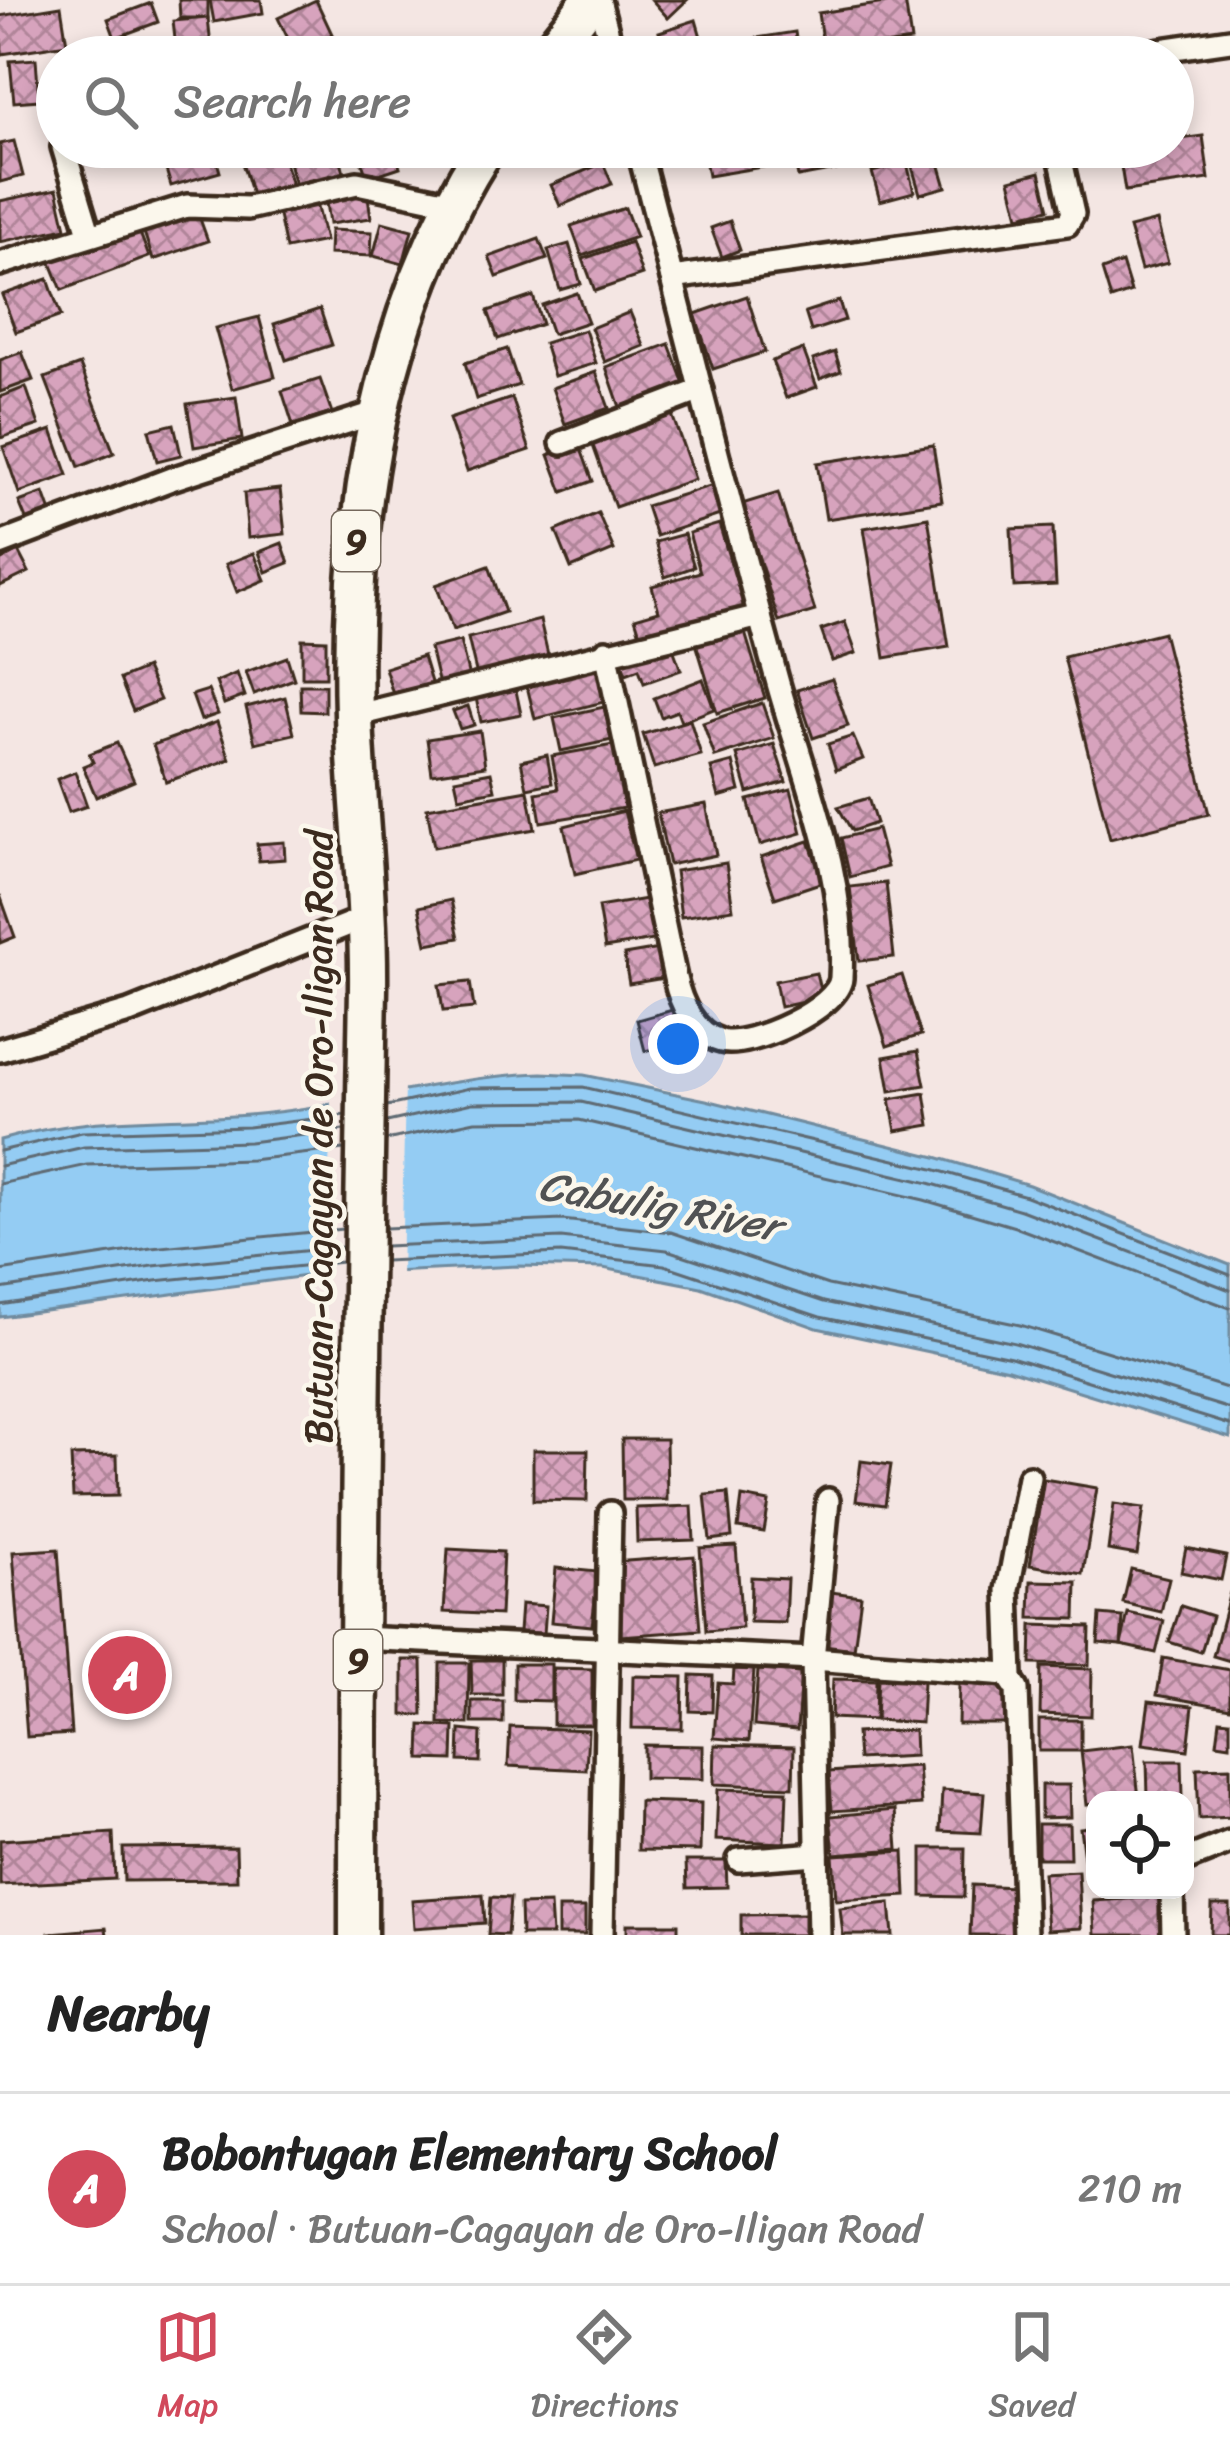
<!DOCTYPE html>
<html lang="en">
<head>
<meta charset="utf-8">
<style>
  :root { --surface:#fff; --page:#f2f2f2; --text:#222; --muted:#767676; --line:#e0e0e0; --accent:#d1495b }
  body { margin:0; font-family:Sriracha,sans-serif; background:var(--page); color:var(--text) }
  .controls { position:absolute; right:36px; bottom:36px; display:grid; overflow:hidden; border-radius:24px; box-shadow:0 6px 18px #0003 }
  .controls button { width:108px; height:108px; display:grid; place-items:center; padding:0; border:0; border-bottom:3px solid var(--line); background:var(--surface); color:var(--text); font:60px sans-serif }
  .you { position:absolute; left:678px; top:1044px; width:42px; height:42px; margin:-30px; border:9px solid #fff; border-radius:50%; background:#1a73e8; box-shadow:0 0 0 18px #1a73e833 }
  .badge { display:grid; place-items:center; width:78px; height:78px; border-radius:50%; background:var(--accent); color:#fff; font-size:39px; font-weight:700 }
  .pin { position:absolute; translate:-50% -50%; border:6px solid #fff; box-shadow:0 3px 12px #0006 }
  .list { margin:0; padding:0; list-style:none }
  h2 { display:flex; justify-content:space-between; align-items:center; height:156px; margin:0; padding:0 48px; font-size:51px }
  h2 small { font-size:39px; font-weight:400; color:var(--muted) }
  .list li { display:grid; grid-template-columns:78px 1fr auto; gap:36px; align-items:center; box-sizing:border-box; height:192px; padding:0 48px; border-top:3px solid var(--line) }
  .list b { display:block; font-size:45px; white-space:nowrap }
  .list p { margin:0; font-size:39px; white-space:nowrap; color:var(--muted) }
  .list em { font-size:39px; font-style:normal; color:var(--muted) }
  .icon { flex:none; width:66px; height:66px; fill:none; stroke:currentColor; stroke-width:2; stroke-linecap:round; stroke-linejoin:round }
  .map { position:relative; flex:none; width:1230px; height:1935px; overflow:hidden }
  .search { position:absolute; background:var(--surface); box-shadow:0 6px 18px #0003; left:36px; right:36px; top:36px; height:132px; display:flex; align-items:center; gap:30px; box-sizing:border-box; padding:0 42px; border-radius:66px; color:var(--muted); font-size:45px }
  .sheet { height:348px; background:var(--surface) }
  nav { display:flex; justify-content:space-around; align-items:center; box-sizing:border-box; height:168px; border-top:3px solid var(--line); background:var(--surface); font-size:33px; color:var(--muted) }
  nav a { display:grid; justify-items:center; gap:6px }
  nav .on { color:var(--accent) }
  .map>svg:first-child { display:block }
</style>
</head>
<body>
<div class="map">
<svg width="1230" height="1935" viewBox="0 0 1230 1935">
  <defs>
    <pattern id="building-cross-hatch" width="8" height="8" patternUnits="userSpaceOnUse" patternTransform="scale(3)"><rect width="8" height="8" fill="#d7a3bd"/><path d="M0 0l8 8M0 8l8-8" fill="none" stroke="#b08599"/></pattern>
  </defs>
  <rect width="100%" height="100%" fill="#f4e6e3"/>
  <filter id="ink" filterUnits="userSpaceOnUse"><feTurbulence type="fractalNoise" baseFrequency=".00833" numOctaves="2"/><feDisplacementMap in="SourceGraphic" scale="24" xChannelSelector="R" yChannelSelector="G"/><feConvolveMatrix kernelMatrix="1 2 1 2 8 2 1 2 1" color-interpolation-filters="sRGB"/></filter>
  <g filter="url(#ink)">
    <!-- water -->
    <path fill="#94ccf3" stroke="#708b9e" stroke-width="3" d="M542,1073L584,1075L706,1100L936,1157L1029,1185L1230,1265V1438L1008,1369L817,1328L701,1287L603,1268L518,1266L306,1276L0,1317V1140C94,1114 155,1122 248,1115C348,1107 443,1077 542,1073Z"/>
    <!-- pier -->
    <polygon fill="#f4e6e3" points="405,1084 401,1278 326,1281 331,1099"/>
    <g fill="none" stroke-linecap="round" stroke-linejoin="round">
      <!-- shore -->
      <g stroke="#5f6b73" stroke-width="3">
        <polyline points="387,1106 470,1088 583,1087 933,1169 1026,1196 1230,1275"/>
        <polyline points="387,1122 472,1103 581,1102 929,1183 1021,1210 1230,1290"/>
        <polyline points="386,1140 475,1121 579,1120 924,1200 1015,1227 1230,1308"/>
        <polyline points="0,1151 82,1132 248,1127 345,1115"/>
        <polyline points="0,1166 84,1147 249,1142 344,1130"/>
        <polyline points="0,1184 87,1165 251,1160 344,1149"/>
        <polyline points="385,1228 562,1220 671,1232 828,1285 1020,1325 1230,1389"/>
        <polyline points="385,1246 561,1238 667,1250 824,1302 1015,1343 1230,1409"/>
        <polyline points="384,1261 561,1253 664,1265 820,1317 1011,1357 1230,1425"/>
        <polyline points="0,1271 151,1248 343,1229"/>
        <polyline points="0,1289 153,1266 343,1247"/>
        <polyline points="0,1305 155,1281 342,1262"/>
      </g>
    </g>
    <!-- building -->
    <g fill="url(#building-cross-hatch)" stroke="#3b2a1e" stroke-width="3">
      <polygon points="179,0 208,0 208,18 180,18"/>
      <polygon points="210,0 261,0 263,13 214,22"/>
      <polygon points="316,0 332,34 295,53 278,18"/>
      <polygon points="652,0 687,0 668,18"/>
      <polygon points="905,0 911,41 824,54 818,13"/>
      <polygon points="151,3 158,22 115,38 108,19"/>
      <polygon points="61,6 67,44 2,54 0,16"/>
      <polygon points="208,18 212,57 177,57 173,21"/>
      <polygon points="696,20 703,44 666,55 659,32"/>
      <polygon points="795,32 799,57 741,57 738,41"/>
      <polygon points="382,42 389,57 355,57 354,54"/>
      <polygon points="36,59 39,100 14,102 10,61"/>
      <polygon points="1203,136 1209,179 1125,191 1118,148 1173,147 1173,140"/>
      <polygon points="14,141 23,176 0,182 0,144"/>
      <polygon points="159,147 213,147 220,172 171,186"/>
      <polygon points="280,147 292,185 253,198 241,160"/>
      <polygon points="298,147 338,147 344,173 295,185 286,150"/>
      <polygon points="357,147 394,147 400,167 367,178"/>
      <polygon points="703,147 771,147 774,165 708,176"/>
      <polygon points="792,147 854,147 857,166 798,177"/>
      <polygon points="870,147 922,147 924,155 875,168"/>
      <polygon points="937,156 946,187 920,194 911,163"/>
      <polygon points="603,163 612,184 560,206 551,185"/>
      <polygon points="907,163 914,192 880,201 872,172"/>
      <polygon points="1040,172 1049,209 1019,216 1010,180"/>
      <polygon points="57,189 66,228 0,242 0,201"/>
      <polygon points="367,189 371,218 329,224 325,195"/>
      <polygon points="316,203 325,241 286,249 278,211"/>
      <polygon points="625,208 636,237 582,256 571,226"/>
      <polygon points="186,210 189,219 199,216 208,241 153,260 142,226"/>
      <polygon points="730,221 740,250 722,257 711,228"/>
      <polygon points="1157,221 1168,263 1141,270 1129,228"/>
      <polygon points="382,222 412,230 403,264 373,256"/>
      <polygon points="137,225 149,257 62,290 49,258"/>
      <polygon points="330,230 372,232 371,256 329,254"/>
      <polygon points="539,239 547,259 497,277 489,257"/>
      <polygon points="631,242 642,275 595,291 583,259"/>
      <polygon points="569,244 581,284 560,290 548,250"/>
      <polygon points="1122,263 1131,292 1111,299 1102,270"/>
      <polygon points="48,279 61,316 16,332 2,295"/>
      <polygon points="577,293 588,322 552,334 542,305"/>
      <polygon points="533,296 542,324 498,339 488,311"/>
      <polygon points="747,296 765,352 713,369 695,314"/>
      <polygon points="839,301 845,320 811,331 805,312"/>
      <polygon points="320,309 332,345 286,360 274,324"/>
      <polygon points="630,312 644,346 605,362 591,328"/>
      <polygon points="259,317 275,377 232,389 215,328"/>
      <polygon points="585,330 596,363 554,376 544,343"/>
      <polygon points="669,344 684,384 620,407 606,367"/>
      <polygon points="507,349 519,385 476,399 465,363"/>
      <polygon points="803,349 817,387 786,398 772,361"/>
      <polygon points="22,352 33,380 0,392 0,360"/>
      <polygon points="835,352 841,371 820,379 813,360"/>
      <polygon points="80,365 114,453 79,467 45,378"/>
      <polygon points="596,372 609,408 565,424 552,388"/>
      <polygon points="320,379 332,413 293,425 282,391"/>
      <polygon points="26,387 39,425 1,438 0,397"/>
      <polygon points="236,397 242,439 194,447 187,404"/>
      <polygon points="512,398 530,450 467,471 449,419"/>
      <polygon points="671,412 695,479 615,507 591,440"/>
      <polygon points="174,424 181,455 157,461 149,430"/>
      <polygon points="52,430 68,475 19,493 3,447"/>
      <polygon points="579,444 593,481 563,492 549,455"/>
      <polygon points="933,445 942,501 826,519 817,463"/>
      <polygon points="713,485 723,514 656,536 646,506"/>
      <polygon points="280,489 285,534 248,538 244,493"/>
      <polygon points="44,493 52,515 28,524 19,502"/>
      <polygon points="778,493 815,611 779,622 742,504"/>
      <polygon points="598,513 614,550 571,568 556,531"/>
      <polygon points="928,517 949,647 885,658 864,528"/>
      <polygon points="719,524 745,610 642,640 635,618 659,611 652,586 700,572 689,533"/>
      <polygon points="1053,527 1056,585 1014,587 1011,529"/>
      <polygon points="684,534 694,567 665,577 655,542"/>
      <polygon points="282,543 289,563 266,572 259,552"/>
      <polygon points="18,551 29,572 0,586 0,561"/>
      <polygon points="254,553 265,580 237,592 226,564"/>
      <polygon points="489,566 505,612 453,630 436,585"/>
      <polygon points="540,620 549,659 477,676 468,638"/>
      <polygon points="845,622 856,653 832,661 821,630"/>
      <polygon points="743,626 765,698 717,713 695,640"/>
      <polygon points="1163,632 1209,814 1110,839 1064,657"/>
      <polygon points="302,639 326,640 326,677 302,677"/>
      <polygon points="460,641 469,677 439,685 430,648"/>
      <polygon points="671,643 681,670 644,683 639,669 626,674 621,660"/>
      <polygon points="423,656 433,689 395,701 385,668"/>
      <polygon points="287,657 294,679 254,694 246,672"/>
      <polygon points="597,660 608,701 535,719 525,678"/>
      <polygon points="146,668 160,700 133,711 120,679"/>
      <polygon points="237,673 245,696 224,704 216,682"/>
      <polygon points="703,679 714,709 681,722 677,711 661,717 654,698"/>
      <polygon points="832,679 848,726 813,738 797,690"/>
      <polygon points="300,685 325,685 325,712 301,711"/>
      <polygon points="515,686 521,714 481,722 475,693"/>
      <polygon points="208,690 218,714 201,720 192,695"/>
      <polygon points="285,697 294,734 255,743 246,707"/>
      <polygon points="762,703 774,738 715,757 703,723"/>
      <polygon points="468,706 474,725 460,729 453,711"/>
      <polygon points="604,707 612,740 561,751 554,718"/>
      <polygon points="690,720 701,755 654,768 643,734"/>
      <polygon points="217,722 230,759 166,782 153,745"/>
      <polygon points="480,731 485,766 432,774 427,739"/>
      <polygon points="853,736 863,759 836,770 828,744"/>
      <polygon points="117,743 134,781 96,797 83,766 93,762 89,754"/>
      <polygon points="774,744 786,782 748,793 737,755"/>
      <polygon points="613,745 624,808 541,822 536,793 558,789 552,756"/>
      <polygon points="547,755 552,783 527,788 521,761"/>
      <polygon points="733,762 740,791 719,797 711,768"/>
      <polygon points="75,772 87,806 69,812 57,779"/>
      <polygon points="491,772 495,790 459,797 455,779"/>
      <polygon points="791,789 802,833 760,845 748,800"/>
      <polygon points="528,790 535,829 434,847 427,808"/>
      <polygon points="868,798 876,823 852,831 838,807"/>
      <polygon points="706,804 716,855 669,865 658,813"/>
      <polygon points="624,811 636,860 575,874 564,826"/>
      <polygon points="877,829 887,867 850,877 841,838"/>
      <polygon points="809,841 823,882 775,898 761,857"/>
      <polygon points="284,842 285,859 259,861 257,844"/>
      <polygon points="726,863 733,909 681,917 675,871"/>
      <polygon points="886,883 894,957 859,961 850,887"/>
      <polygon points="0,895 15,937 0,943"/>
      <polygon points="652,898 659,939 605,948 598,907"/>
      <polygon points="451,900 459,938 427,944 419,907"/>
      <polygon points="659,949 664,978 629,984 624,955"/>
      <polygon points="816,973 822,998 780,1007 775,981"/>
      <polygon points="902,975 921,1035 887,1046 868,985"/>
      <polygon points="470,982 474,1008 443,1011 439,985"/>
      <polygon points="679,1008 688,1040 645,1051 637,1020"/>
      <polygon points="918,1051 925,1085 890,1091 884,1057"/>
      <polygon points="925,1093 930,1125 896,1131 890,1099"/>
      <polygon points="622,1439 666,1439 667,1500 623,1500"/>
      <polygon points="533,1450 588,1450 587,1501 533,1500"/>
      <polygon points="117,1455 118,1496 73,1497 71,1456"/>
      <polygon points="861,1461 891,1465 885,1505 856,1501"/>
      <polygon points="1044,1479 1097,1488 1083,1574 1030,1565"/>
      <polygon points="728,1493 732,1537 710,1540 705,1495"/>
      <polygon points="742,1497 769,1502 764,1532 738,1528"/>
      <polygon points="1114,1504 1144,1508 1137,1555 1108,1550"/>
      <polygon points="692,1506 694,1540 637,1542 636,1508"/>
      <polygon points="736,1546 742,1628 706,1631 700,1548"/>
      <polygon points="1186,1548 1226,1556 1221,1580 1181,1572"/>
      <polygon points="58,1549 71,1734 27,1737 13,1552"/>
      <polygon points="448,1549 503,1552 500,1615 444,1612"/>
      <polygon points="694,1556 700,1630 620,1636 614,1562"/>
      <polygon points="556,1568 598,1572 592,1626 551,1622"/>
      <polygon points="1131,1569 1169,1578 1161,1612 1123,1603"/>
      <polygon points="751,1577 787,1579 785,1623 750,1622"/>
      <polygon points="1031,1581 1077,1582 1076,1619 1030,1618"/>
      <polygon points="831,1592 861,1596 854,1649 824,1645"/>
      <polygon points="1230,1592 1230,1661 1213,1656"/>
      <polygon points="521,1604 546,1606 544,1634 519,1632"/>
      <polygon points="1181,1606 1212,1616 1201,1652 1169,1642"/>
      <polygon points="1128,1613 1164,1621 1156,1653 1121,1645"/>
      <polygon points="1100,1615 1123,1617 1121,1645 1098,1643"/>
      <polygon points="1032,1625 1090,1627 1089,1665 1031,1664"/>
      <polygon points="1163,1658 1230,1670 1230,1708 1157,1695"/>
      <polygon points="403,1660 422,1660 423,1715 403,1715"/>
      <polygon points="471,1660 502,1660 502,1695 472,1695"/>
      <polygon points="440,1663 469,1663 468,1724 439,1723"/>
      <polygon points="514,1664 551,1664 551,1701 514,1700"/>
      <polygon points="1041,1667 1092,1669 1091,1716 1040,1714"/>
      <polygon points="553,1668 592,1669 592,1725 553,1725"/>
      <polygon points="734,1669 754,1670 749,1741 714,1738 718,1683 733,1684"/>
      <polygon points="758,1670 801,1673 797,1730 754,1726"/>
      <polygon points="691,1675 713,1676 712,1712 690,1711"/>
      <polygon points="633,1676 683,1677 682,1729 632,1728"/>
      <polygon points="833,1679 876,1680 875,1720 831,1718"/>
      <polygon points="878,1679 923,1681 921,1723 876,1720"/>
      <polygon points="959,1684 1006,1684 1006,1724 958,1724"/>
      <rect x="472" y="1701" width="31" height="22"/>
      <polygon points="1149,1701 1193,1706 1188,1750 1143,1744"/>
      <rect x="1039" y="1720" width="42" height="31"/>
      <polygon points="1220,1720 1230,1721 1230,1745 1217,1743"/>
      <polygon points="421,1725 454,1727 453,1760 420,1759"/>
      <polygon points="510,1727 588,1730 586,1770 508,1766"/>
      <polygon points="460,1730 481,1732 480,1762 459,1761"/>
      <polygon points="914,1730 915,1756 858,1759 856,1733"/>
      <polygon points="644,1745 703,1746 703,1779 644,1778"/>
      <polygon points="715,1745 794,1747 793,1787 714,1784"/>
      <polygon points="1133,1745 1139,1798 1087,1805 1081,1751"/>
      <polygon points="1147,1761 1182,1761 1183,1797 1148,1797"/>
      <polygon points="918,1766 921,1805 832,1811 829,1772"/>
      <polygon points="1230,1767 1230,1817 1199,1819 1197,1768"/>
      <polygon points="1041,1785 1069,1785 1070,1817 1041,1818"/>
      <polygon points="718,1789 787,1791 785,1843 716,1840"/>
      <polygon points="942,1790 984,1793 981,1833 940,1831"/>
      <polygon points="639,1801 701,1803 700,1851 638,1850"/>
      <polygon points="895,1810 898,1849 834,1854 830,1816"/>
      <polygon points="1038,1824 1069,1824 1070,1858 1038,1858"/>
      <polygon points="1095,1826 1095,1871 1086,1872 1080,1828"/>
      <polygon points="113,1833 115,1879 0,1885 0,1840"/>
      <polygon points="236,1847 237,1880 124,1881 123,1848"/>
      <polygon points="922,1848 965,1848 964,1897 922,1896"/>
      <polygon points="904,1851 906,1896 836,1900 833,1855"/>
      <polygon points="686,1861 726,1861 727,1887 687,1888"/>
      <polygon points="1078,1871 1081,1928 1047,1930 1043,1873"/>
      <polygon points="972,1885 1014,1887 1012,1935 970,1935"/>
      <polygon points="483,1895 485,1923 414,1928 412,1900"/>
      <polygon points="491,1897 510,1898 507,1935 488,1934"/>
      <polygon points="1159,1897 1161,1935 1095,1935 1093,1901"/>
      <polygon points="890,1903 893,1935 843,1935 840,1908"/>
      <polygon points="550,1904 552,1935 521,1935 520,1905"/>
      <polygon points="1212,1905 1230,1905 1230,1935 1211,1935"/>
      <rect x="558" y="1908" width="27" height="27"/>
      <polygon points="804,1914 804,1935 741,1935 741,1915"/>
      <rect x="627" y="1924" width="51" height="11"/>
      <polygon points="106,1928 107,1935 49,1935 49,1933"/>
    </g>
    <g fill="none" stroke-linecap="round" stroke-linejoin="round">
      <defs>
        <g id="minor">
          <polyline points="599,0 614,57"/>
          <polyline points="1112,57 1230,40"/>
          <polyline points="63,147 89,233"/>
          <polyline points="0,264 187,206 248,208 357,183 453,203"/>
          <polyline points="672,278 1067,224 1073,214 1058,147"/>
          <polyline points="562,443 701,390"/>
          <polyline points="0,544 171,479 378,412"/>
          <path d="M606,651L675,978C680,1002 694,1034 721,1041C749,1049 839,1008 841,978C847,874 803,775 776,676C728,501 684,323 638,147"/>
          <polyline points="354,716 760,616"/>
          <polyline points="0,1050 129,1012 367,917"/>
          <polyline points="358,1638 813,1659 1007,1674 1017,1689 1025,1935"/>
          <polyline points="1011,1677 1008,1590 1029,1477"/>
          <polyline points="739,1860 817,1854"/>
          <polyline points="1185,1860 1230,1842"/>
          <polyline points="1172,1890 1173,1935"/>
          <polyline points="602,1935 610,1513"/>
          <polyline points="819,1935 813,1659 828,1500"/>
        </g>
        <g id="trunk">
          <polyline points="546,57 591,0"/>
          <path d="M358,1935C358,1619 362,1303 368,988C369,896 357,806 354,715C348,517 378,317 486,147"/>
        </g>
      </defs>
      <!-- minor casing -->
      <use href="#minor" stroke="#3b2a1e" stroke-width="30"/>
      <!-- trunk casing -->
      <use href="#trunk" stroke="#3b2a1e" stroke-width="45"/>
      <!-- minor -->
      <use href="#minor" stroke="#fbf7ec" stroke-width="21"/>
      <!-- trunk -->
      <use href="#trunk" stroke="#fbf7ec" stroke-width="36"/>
    </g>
  </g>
  <g text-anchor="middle" stroke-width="9" stroke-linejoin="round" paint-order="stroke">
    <!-- shield labels -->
    <g fill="#fbf7ec" stroke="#75685c" stroke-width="3">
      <rect x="332" y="511" width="48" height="60" rx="9"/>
      <rect x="334" y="1630" width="48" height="60" rx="9"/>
    </g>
    <g font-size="36" font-weight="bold" fill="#3b2a1e">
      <text x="356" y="554">9</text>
      <text x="358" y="1673">9</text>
    </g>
    <!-- street labels -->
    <g font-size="39" fill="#3b2a1e" stroke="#fbf7ec">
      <text transform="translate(318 1137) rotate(-90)" y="14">Butuan-Cagayan de Oro-Iligan Road</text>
    </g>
    <!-- water labels -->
    <g font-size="42" font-style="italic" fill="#515253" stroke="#fbf7ec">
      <text transform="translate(660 1205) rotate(10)" y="15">Cabulig River</text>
    </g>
  </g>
</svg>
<div class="controls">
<button><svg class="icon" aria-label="locate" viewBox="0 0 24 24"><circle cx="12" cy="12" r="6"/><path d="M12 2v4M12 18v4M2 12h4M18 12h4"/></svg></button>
</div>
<div class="you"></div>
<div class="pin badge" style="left:127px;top:1675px">A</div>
<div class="search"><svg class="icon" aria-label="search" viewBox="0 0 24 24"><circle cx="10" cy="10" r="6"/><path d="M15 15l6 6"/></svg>Search here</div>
</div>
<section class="sheet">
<h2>Nearby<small></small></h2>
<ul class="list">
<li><span class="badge">A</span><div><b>Bobontugan Elementary School</b><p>School · Butuan-Cagayan de Oro-Iligan Road</p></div><em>210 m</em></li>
</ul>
</section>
<nav>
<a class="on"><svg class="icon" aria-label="map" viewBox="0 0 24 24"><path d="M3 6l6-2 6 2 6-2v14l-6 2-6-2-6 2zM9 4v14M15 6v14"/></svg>Map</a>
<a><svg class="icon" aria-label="directions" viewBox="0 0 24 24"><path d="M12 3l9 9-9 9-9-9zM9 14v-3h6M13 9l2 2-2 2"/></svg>Directions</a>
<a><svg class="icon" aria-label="saved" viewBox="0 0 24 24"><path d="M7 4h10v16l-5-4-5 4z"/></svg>Saved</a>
</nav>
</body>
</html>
